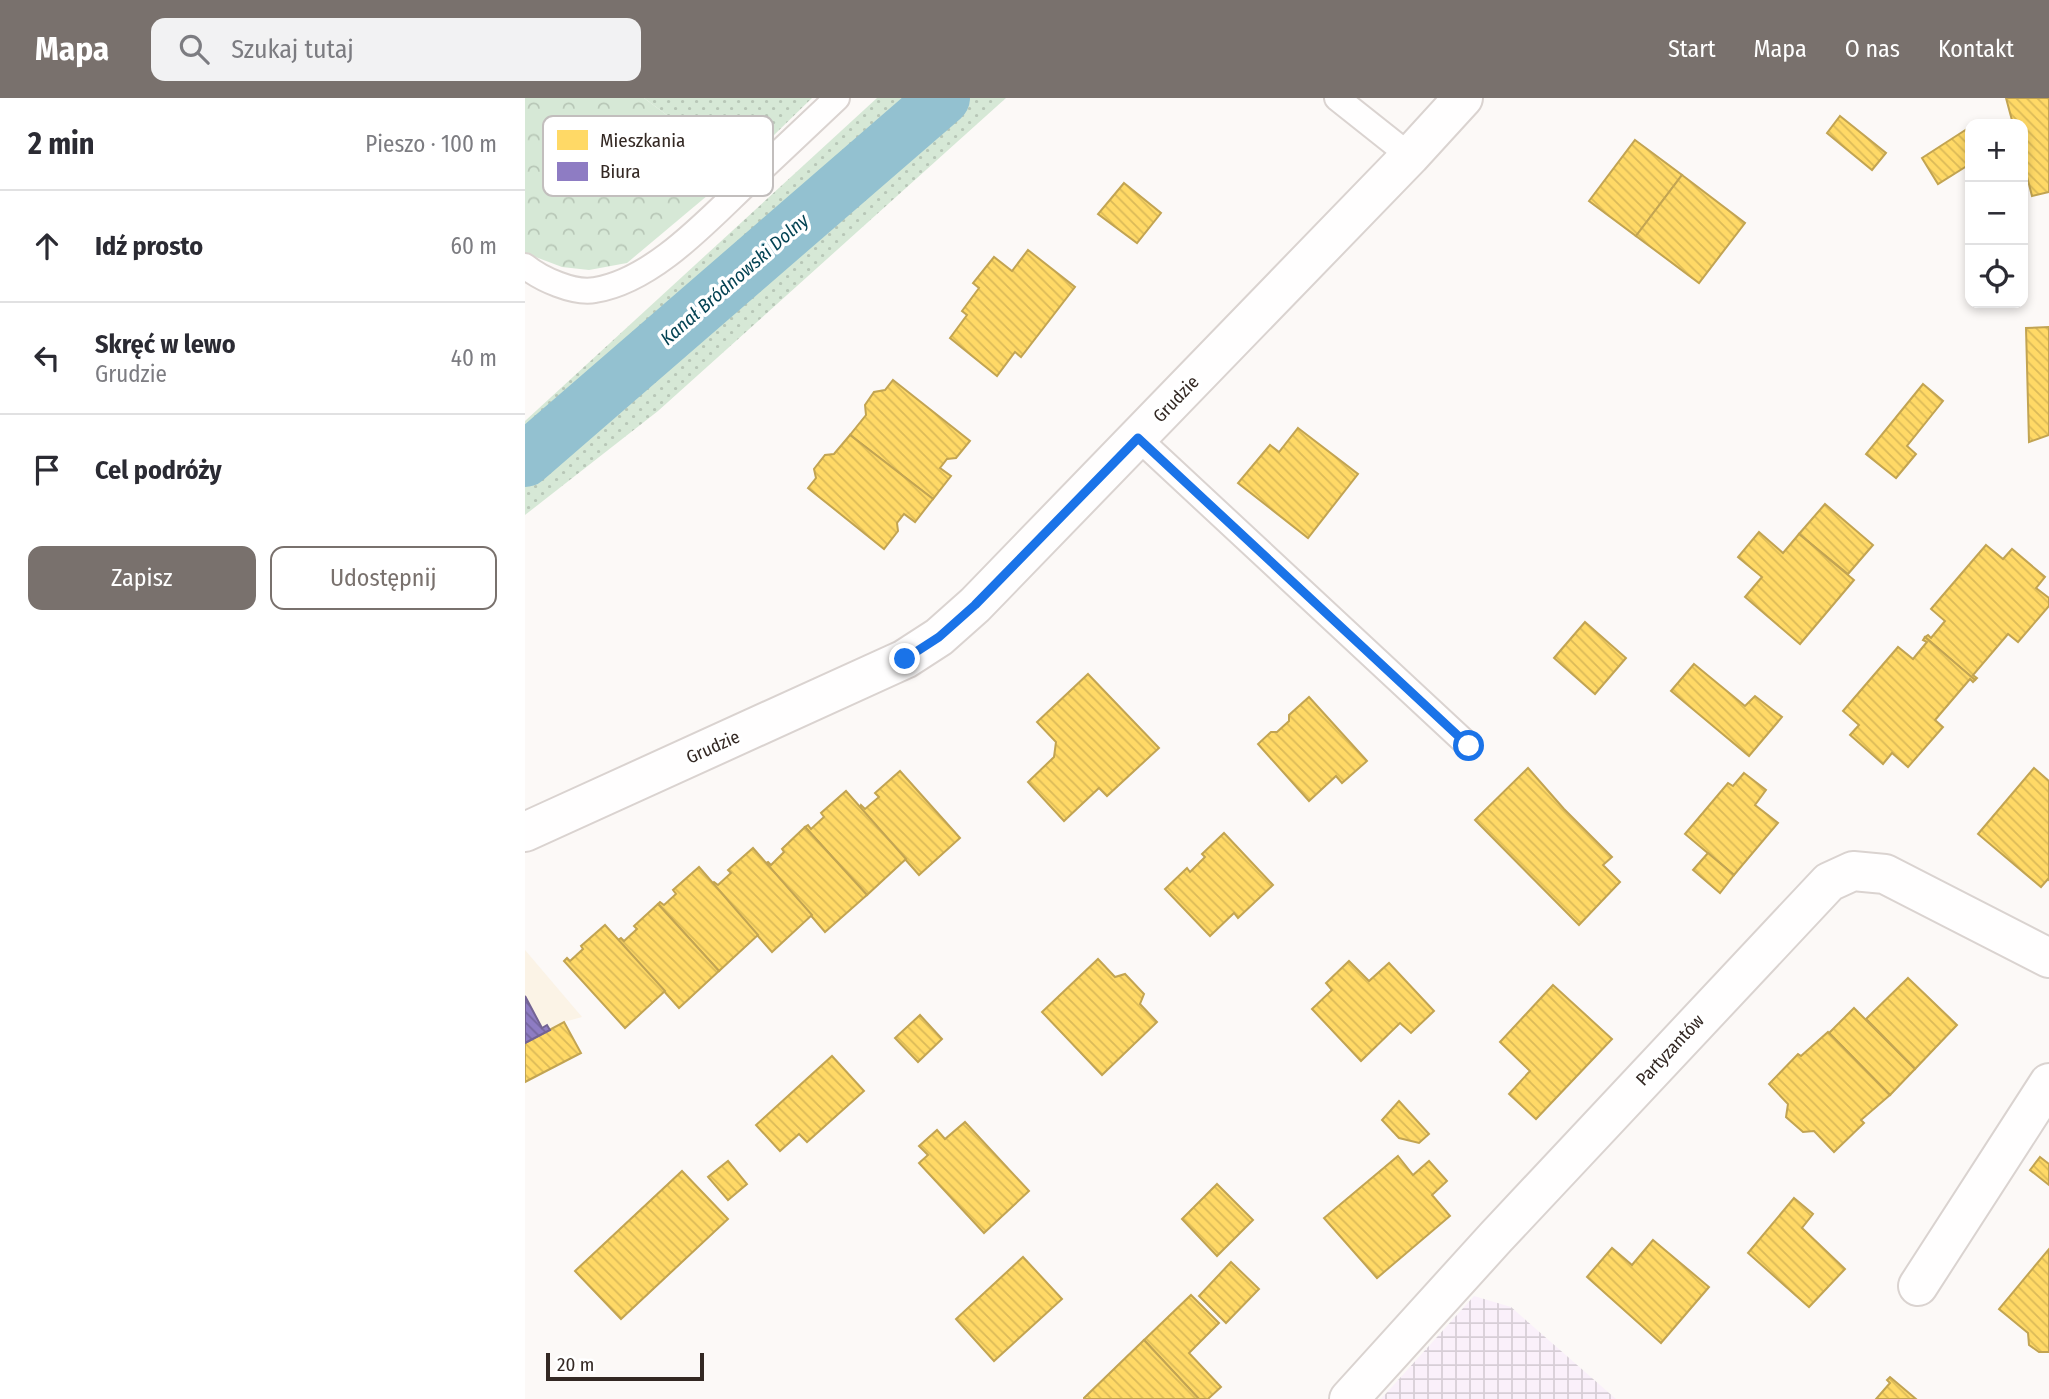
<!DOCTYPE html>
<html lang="pl">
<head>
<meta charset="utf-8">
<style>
  :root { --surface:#fff; --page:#f2f2f3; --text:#2b2b33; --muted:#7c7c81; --line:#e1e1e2; --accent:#79716d }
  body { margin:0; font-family:"Fira Sans Condensed",sans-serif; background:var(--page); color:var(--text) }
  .controls { position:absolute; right:21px; top:21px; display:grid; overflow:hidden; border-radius:14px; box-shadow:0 4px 10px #0003 }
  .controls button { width:63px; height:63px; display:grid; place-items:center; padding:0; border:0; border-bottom:2px solid var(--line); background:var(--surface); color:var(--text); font:35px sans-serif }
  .scale { position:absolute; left:21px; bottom:18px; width:158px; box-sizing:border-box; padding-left:7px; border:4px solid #332823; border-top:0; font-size:19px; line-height:24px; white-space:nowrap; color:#332823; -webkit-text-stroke:5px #fff; paint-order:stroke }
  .stop { position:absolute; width:21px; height:21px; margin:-16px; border:5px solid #1a73e8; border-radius:50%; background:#fff }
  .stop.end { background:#1a73e8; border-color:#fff; box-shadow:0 2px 7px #0008 }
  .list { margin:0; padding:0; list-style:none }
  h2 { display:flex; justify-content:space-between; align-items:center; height:91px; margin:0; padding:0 28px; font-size:30px }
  h2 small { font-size:23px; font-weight:400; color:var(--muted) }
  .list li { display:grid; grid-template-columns:46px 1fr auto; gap:21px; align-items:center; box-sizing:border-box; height:112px; padding:0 28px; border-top:2px solid var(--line) }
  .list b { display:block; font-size:26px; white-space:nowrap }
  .list p { margin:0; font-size:23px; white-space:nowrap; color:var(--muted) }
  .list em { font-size:23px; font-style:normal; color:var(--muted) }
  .actions { display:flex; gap:14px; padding:21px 28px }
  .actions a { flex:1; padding:16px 0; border:2px solid var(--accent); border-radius:14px; text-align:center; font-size:24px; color:var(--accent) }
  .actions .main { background:var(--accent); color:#fff }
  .icon { flex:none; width:38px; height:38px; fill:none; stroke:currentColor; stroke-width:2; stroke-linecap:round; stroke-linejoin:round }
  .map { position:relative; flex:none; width:1524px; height:1301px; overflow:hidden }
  header { display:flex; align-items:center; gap:42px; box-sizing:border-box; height:98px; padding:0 35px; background:var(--accent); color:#fff }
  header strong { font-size:33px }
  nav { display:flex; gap:38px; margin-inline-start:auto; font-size:24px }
  .search { width:490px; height:63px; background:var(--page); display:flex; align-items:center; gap:18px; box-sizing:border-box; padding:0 24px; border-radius:14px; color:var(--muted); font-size:26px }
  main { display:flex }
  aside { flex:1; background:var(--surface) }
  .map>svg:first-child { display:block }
</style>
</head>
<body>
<header>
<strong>Mapa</strong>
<div class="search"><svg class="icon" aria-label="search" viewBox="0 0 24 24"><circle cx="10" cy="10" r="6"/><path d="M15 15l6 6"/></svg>Szukaj tutaj</div>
<nav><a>Start</a><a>Mapa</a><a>O nas</a><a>Kontakt</a></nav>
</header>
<main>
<aside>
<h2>2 min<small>Pieszo · 100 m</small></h2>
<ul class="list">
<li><svg class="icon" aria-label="ahead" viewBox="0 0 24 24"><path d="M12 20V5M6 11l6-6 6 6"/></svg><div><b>Idź prosto</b></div><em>60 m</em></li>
<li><svg class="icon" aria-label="left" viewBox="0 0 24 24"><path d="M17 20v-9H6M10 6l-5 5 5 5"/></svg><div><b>Skręć w lewo</b><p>Grudzie</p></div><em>40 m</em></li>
<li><svg class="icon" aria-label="arrive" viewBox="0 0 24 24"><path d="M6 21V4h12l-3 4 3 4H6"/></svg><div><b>Cel podróży</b></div></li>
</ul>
<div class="actions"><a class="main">Zapisz</a><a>Udostępnij</a></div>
</aside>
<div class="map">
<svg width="1524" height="1301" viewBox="0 0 1524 1301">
  <defs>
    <pattern id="industrial-grid" width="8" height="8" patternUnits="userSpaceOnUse" patternTransform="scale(1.75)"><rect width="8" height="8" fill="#faf0fa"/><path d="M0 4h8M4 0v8" fill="none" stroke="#d7ced6"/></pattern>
    <pattern id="grass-dots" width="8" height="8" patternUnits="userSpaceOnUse" patternTransform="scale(1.75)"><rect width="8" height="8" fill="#d6e8d6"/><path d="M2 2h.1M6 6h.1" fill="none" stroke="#b8c7b7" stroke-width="1.8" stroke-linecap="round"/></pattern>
    <pattern id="forest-crowns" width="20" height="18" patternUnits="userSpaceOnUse" patternTransform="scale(1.75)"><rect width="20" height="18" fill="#d6e8d6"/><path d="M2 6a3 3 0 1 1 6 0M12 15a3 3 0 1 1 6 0" fill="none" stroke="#b8c7b7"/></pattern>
    <pattern id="homes-back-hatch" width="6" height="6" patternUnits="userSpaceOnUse" patternTransform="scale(1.75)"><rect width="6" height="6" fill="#ffd966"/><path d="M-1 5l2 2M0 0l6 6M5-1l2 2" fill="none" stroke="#dbba58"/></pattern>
    <pattern id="offices-back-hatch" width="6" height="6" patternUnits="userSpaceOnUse" patternTransform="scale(1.75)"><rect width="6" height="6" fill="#8e7cc3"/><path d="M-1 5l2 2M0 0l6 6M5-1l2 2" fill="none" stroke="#75669e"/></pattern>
  </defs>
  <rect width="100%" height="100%" fill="#fcf9f7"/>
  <!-- commercial -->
  <polygon fill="#fbf3e6" points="0,852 57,919 39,924 0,945"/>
  <!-- industrial -->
  <polygon fill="url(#industrial-grid)" points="949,1198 986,1209 1091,1301 856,1301"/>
  <!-- grass -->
  <g fill="url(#grass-dots)">
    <polygon points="119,0 287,0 214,71"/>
    <polygon points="352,0 481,0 133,313 0,417 0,323"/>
  </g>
  <!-- forest -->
  <polygon fill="url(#forest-crowns)" points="0,0 119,0 214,71 102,165 64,172 37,169 0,155"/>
  <!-- homes -->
  <g fill="url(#homes-back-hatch)" stroke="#c2a452" stroke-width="2">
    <polygon points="1481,0 1524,0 1524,94 1507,98 1498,63 1498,26 1488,26"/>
    <polygon points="1315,18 1361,55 1347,72 1302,35"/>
    <polygon points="1445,29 1445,66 1413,86 1397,60"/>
    <polygon points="1110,42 1157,77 1111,138 1064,103"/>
    <polygon points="1157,77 1220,125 1174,185 1111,138"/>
    <polygon points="599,85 636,115 612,145 573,116"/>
    <polygon points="503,152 550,189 496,259 490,254 472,278 425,240 442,217 437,213 454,190 448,185 469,159 487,173"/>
    <polygon points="1524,229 1524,337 1504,344 1501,230"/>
    <polygon points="368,282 445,343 431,360 422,361 415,370 426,378 408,401 325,337 341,317 340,307 349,294 360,292"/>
    <polygon points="1398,286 1418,303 1382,348 1391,356 1371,380 1341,356"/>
    <polygon points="773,330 833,376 783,440 713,385 745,347 754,354"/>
    <polygon points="325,337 408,401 390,424 379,416 372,425 373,433 359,451 283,390 291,380 289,371 300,357 309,356"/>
    <polygon points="1300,406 1348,447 1323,476 1274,436"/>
    <polygon points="1234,434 1258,455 1274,436 1329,482 1275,546 1220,499 1237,479 1213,459"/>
    <polygon points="1461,447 1478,461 1487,451 1520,479 1511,490 1524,500 1524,508 1493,544 1483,536 1448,577 1452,580 1450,582 1400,539 1403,537 1406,540 1420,523 1406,511"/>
    <polygon points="1060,524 1101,560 1070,596 1029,560"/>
    <polygon points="1400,539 1450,582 1448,584 1445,581 1410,622 1418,629 1383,669 1367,655 1358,666 1325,637 1334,627 1318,613 1373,549 1388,561 1402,544 1398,542"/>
    <polygon points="1169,566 1220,608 1230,598 1257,619 1224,658 1146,593"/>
    <polygon points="563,576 634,650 582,698 574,690 539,723 503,684 529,659 531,644 512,624"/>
    <polygon points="784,599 842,663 817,685 811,678 784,703 733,646 746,634 752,634 764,623 764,617"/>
    <polygon points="1003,670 1039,711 1087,759 1078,767 1095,784 1054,827 950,722"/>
    <polygon points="1509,670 1524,683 1524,782 1523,781 1516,789 1453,736"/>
    <polygon points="375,673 435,740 394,777 335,710 336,707 340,711 354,699 350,695"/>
    <polygon points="1219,675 1241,692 1230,707 1253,725 1209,777 1160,736 1203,685 1208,688"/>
    <polygon points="321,693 381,761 342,797 280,729 283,727 286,731 299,719 296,715"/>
    <polygon points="280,729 342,797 300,834 241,765 243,764 246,767 259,754 257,751"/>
    <polygon points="699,735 748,787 713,820 709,815 685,838 640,791 662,770 665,774 680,759 677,756"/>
    <polygon points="228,750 287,817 247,854 187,786 189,784 193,787 206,775 203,772"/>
    <polygon points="1183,755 1209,777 1195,795 1168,772"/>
    <polygon points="174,769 233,837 194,873 133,806 135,804 139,807 151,796 148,792"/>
    <polygon points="133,806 194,873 154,910 93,842 96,840 99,843 112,831 109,828"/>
    <polygon points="80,827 140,893 100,930 39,863 42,860 45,863 58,851 56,848"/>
    <polygon points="573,861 590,879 600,876 619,896 615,906 632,924 577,977 517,914"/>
    <polygon points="824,863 844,883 864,865 909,913 886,935 875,925 836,963 787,911 807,892 801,885"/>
    <polygon points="1383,880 1432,927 1390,971 1341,921"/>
    <polygon points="1028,887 1087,941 1011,1021 984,996 1005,973 975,944"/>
    <polygon points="1329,910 1390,971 1365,997 1304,935"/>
    <polygon points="395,917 417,941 393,964 370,940"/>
    <polygon points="39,924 56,955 0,984 0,945"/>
    <polygon points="1303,934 1365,997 1336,1022 1339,1025 1309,1054 1289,1033 1278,1034 1261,1019 1263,1006 1244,986 1273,956 1276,958"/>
    <polygon points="307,958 339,993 282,1044 274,1036 255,1053 231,1027"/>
    <polygon points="874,1003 904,1036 894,1045 874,1040 857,1022"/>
    <polygon points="440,1024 504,1093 459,1135 394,1065 403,1057 394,1048 412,1032 420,1041"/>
    <polygon points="873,1058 888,1077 904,1063 922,1083 907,1097 925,1118 852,1180 799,1120"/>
    <polygon points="1515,1059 1524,1066 1524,1087 1505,1072"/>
    <polygon points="203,1063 222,1086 203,1102 183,1079"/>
    <polygon points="157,1073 203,1121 96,1221 50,1173"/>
    <polygon points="692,1086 728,1122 692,1158 657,1121"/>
    <polygon points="1269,1100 1288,1116 1277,1130 1320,1171 1284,1209 1223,1155"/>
    <polygon points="1128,1142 1184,1189 1136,1245 1062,1179 1087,1150 1107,1167"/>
    <polygon points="1524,1151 1524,1254 1514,1254 1504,1247 1503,1235 1474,1211"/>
    <polygon points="498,1159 537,1201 469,1263 431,1221"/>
    <polygon points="706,1164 734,1191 701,1225 674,1198"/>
    <polygon points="666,1197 694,1225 664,1255 696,1289 683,1301 674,1301 619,1242"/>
    <polygon points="619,1242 674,1301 559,1301 559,1300"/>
    <polygon points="1365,1279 1391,1301 1351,1301 1365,1285 1362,1282"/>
  </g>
  <!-- offices -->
  <polygon fill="url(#offices-back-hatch)" stroke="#736393" stroke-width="2" points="0,898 17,930 22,927 25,932 0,945"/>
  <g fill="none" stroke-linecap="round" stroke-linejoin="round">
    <!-- canal -->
    <polyline stroke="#93c1d0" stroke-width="54" points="0,362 418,0"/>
    <defs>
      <g id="lane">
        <polyline points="812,0 885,58"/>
        <path d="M0,168C16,181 49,196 70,192C127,183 181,124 222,85C252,57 282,28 312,0"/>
        <polyline points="613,340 944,648"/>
      </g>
      <g id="street">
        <polyline points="0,734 380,561 414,539 450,507 885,58 938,0"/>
        <polyline points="1393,1188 1524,985"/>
        <polyline points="824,1301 971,1139 1304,784 1328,773 1360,776 1524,860"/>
      </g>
    </defs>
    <!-- lane casing -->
    <use href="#lane" stroke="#dad3d0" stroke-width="28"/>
    <!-- street casing -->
    <use href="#street" stroke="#dad3d0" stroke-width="42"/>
    <!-- lane -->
    <use href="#lane" stroke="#fffefe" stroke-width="24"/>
    <!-- street -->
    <use href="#street" stroke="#fffefe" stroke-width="38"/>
  </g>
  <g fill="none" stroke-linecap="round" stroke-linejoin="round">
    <!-- route -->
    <polyline stroke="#1a73e8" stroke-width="9" points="380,561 414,539 450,507 613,340 944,648"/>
  </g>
  <g text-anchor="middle" stroke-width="7" stroke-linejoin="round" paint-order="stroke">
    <!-- street labels -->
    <g font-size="18" fill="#332823" stroke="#fff">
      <text transform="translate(651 301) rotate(-46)" y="6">Grudzie</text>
      <text transform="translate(188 649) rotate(-24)" y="6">Grudzie</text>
      <text transform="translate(1145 952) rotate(-47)" y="6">Partyzantów</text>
    </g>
    <!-- water labels -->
    <g font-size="19" font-style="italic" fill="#044353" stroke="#fff">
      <text transform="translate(209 181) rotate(-41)" y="7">Kanał Bródnowski Dolny</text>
    </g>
  </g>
  <!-- legend -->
  <rect x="18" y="18" width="230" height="80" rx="10" fill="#fff" stroke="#c2bebd" stroke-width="2"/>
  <rect x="32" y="32" width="31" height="20" fill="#ffd966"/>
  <rect x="32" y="64" width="31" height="19" fill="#8e7cc3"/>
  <g font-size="19" fill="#332823">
    <text x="75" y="49">Mieszkania</text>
    <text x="75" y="80">Biura</text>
  </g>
</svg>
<div class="controls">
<button>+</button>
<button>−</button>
<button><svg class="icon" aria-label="locate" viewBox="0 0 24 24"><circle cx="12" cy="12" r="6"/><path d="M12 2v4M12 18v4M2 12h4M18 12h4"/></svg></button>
</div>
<div class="scale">20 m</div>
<div class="stop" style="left:944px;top:648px"></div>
<div class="stop end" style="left:380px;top:561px"></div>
</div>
</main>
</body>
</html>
